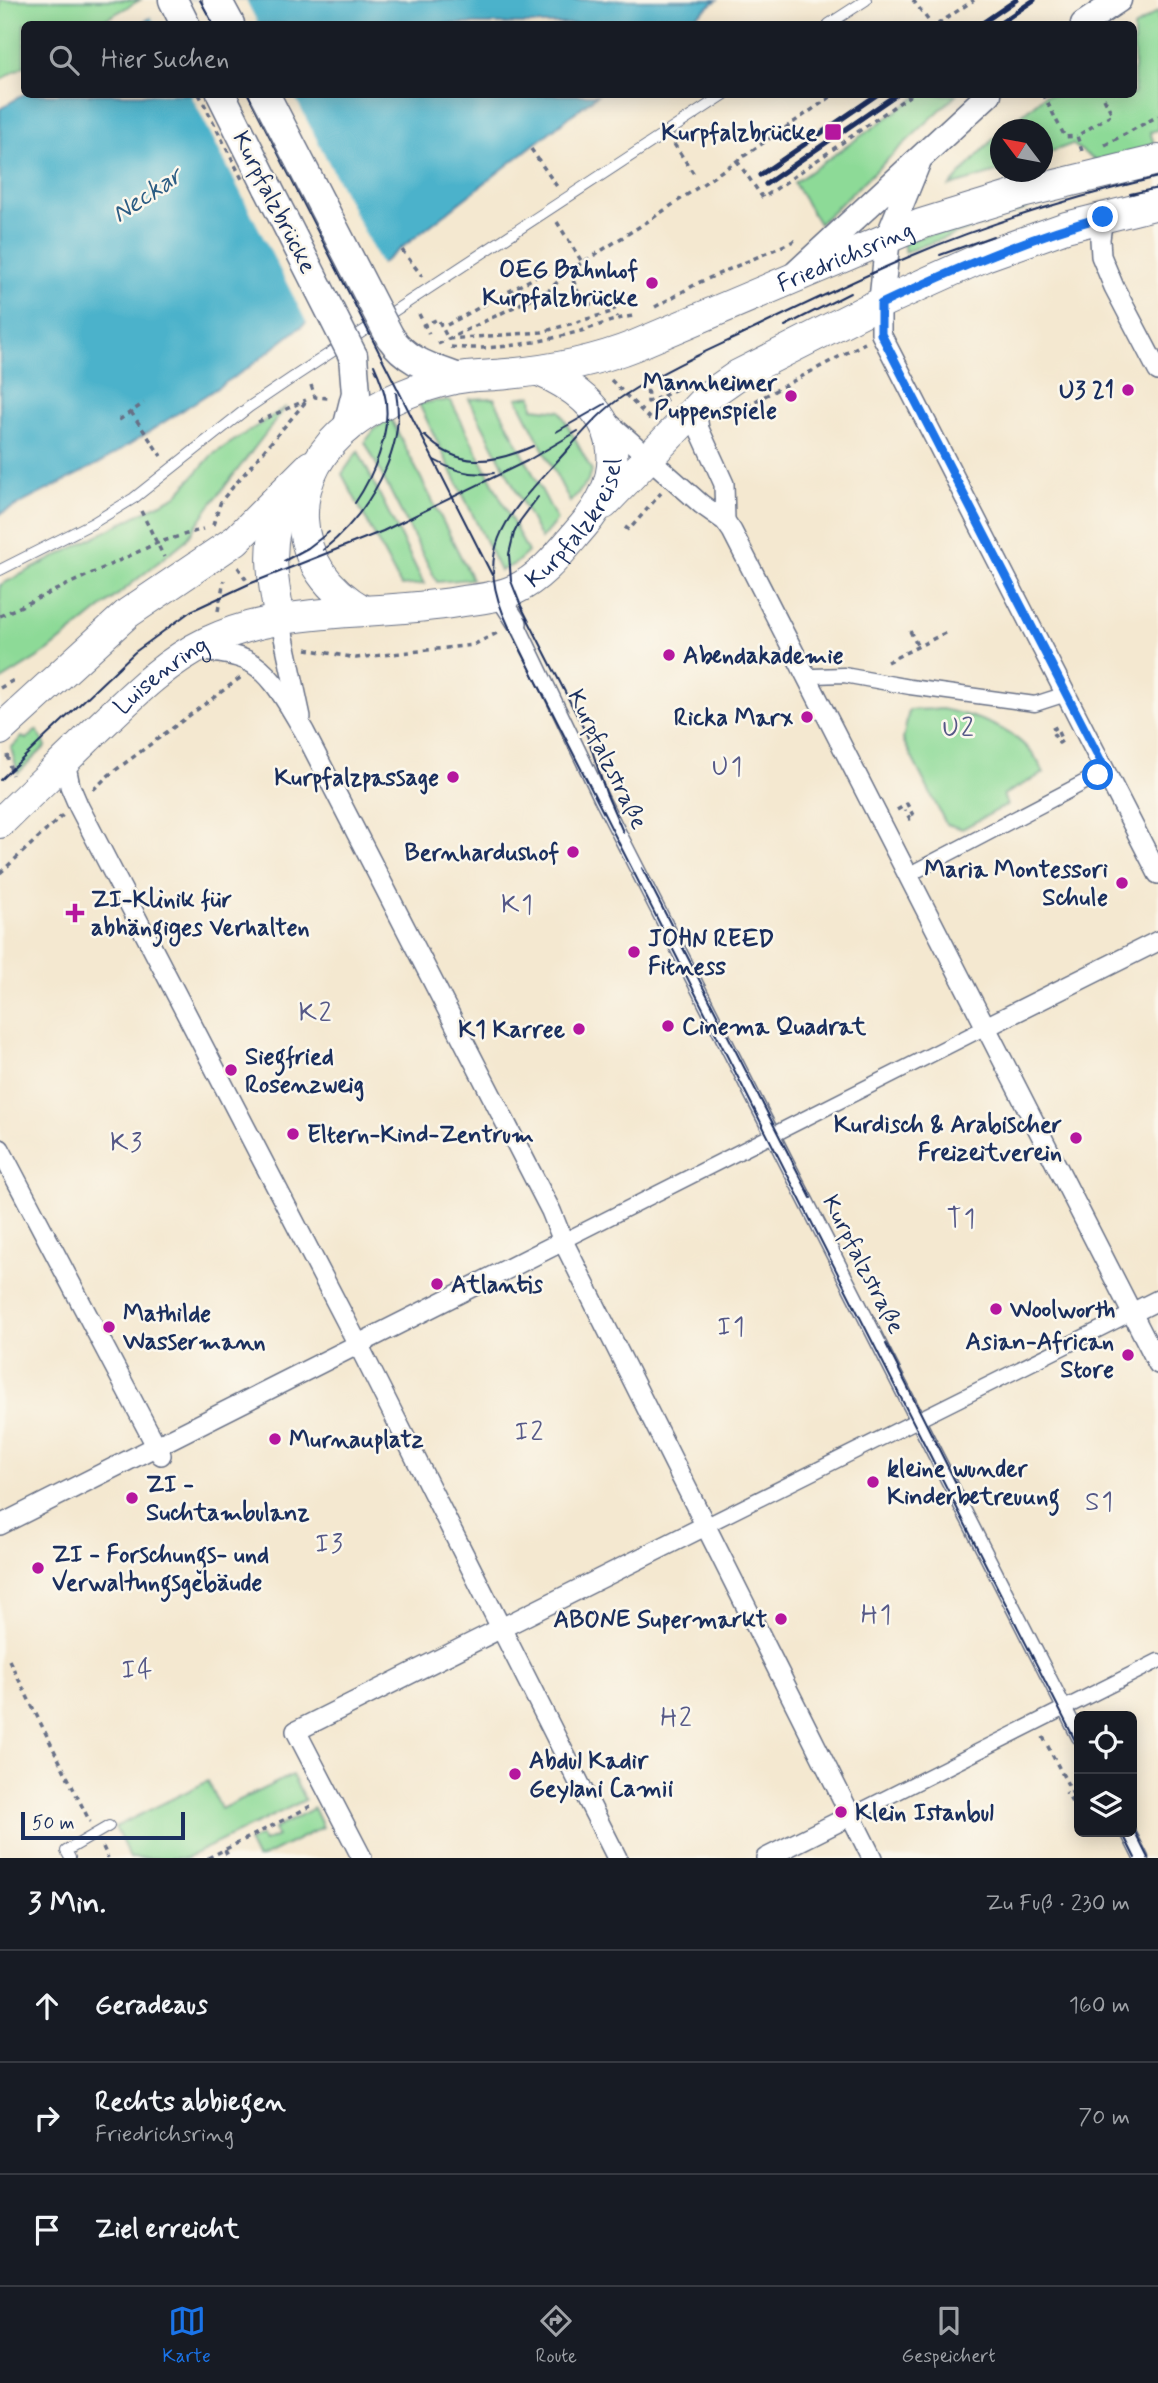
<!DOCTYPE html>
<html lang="de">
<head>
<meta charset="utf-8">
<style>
  :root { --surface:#171b24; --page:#242831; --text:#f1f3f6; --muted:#9ea1a6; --line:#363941; --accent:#1a73e8 }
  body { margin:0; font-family:Mynerve,sans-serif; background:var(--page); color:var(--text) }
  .controls { position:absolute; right:21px; bottom:21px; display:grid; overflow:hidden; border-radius:10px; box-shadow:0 4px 18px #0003 }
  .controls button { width:63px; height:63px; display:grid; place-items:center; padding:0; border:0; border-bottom:2px solid var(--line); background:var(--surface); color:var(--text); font:35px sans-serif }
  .compass { position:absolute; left:990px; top:119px; width:63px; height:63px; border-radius:50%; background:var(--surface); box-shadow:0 4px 18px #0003; rotate:302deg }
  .scale { position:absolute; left:21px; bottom:18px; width:164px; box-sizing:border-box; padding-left:7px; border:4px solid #1b2f5e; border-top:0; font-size:19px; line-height:24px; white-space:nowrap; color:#1b2f5e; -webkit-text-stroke:5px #fbf7ec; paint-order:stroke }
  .stop { position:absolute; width:21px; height:21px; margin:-16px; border:5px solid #1a73e8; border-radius:50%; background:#fff }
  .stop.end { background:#1a73e8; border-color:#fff; box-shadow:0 2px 7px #0008 }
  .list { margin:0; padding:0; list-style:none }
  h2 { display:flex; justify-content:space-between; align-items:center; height:91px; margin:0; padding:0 28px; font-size:30px }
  h2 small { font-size:23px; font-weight:400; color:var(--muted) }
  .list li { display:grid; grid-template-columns:46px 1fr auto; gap:21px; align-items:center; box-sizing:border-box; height:112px; padding:0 28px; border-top:2px solid var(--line) }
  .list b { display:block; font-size:26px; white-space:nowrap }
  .list p { margin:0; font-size:23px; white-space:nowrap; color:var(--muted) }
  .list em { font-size:23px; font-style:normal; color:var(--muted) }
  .icon { flex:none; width:38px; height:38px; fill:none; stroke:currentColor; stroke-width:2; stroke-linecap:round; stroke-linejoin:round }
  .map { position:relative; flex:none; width:1158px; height:1858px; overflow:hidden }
  .search { position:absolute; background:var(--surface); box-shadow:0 4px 18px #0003; left:21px; right:21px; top:21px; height:77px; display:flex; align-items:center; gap:18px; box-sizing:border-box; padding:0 24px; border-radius:10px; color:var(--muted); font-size:26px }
  .sheet { height:427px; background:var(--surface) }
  nav { display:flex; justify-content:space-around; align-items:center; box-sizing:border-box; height:98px; border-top:2px solid var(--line); background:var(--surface); font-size:19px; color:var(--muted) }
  nav a { display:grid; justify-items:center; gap:4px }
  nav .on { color:var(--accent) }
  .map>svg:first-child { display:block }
</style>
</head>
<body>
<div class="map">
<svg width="1158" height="1858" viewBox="0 0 1158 1858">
  <rect width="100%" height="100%" fill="#fbf7ec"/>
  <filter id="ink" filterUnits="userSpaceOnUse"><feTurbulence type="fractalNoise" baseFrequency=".0143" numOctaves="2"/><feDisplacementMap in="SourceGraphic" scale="14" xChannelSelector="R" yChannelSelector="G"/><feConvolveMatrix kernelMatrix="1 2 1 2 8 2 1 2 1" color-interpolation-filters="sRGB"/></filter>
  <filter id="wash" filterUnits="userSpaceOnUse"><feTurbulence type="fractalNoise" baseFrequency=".00686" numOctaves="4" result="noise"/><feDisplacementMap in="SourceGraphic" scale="28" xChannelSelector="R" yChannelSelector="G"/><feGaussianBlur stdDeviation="1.57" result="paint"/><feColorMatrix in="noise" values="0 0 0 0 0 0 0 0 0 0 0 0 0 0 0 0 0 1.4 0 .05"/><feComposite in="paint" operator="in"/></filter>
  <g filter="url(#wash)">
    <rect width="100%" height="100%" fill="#f4e8d0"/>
    <!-- green -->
    <g fill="#8dda97" stroke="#54847a" stroke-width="2">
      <polygon points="0,0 140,0 97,24 24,24 24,66 0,80"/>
      <polygon points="1158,11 1158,130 1150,132 1155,146 1096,161 1072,144 1043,155 1042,130 1004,130 1045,95 1134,94 1134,28"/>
      <polygon points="921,94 956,95 819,224 794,183"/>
      <polygon points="1000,133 1000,171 950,186 993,139"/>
      <polygon points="1025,205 1027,209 905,252 903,242"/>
      <polygon points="532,396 533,408 560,411 592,471 587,483 570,502 517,398"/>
      <polygon points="494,398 557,520 541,539 469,399"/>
      <polygon points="435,401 451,401 528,552 515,564 500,571 419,404"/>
      <polygon points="286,407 209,507 186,540 48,651 0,681 0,585 177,495 212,455"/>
      <polygon points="390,417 472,579 437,582 365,442 375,429"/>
      <polygon points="358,451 424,584 401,586 342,474"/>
      <path d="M942,709C983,718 1026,732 1044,773L1003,795L1007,805L962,829L946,824L903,740L909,710Z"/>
      <polygon points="37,730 46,746 18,773 11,748 22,737 26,739"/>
      <polygon points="292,1775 305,1800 186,1858 130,1858 115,1827 208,1781 221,1809"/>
      <polygon points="314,1808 323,1827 261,1858 256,1858 248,1842 260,1836 264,1842 277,1836 274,1829"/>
    </g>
    <!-- water -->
    <g fill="#4cb2cb" stroke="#347094" stroke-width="2">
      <polygon points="181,0 717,0 686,24 140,24"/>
      <polygon points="24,94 597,95 248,368 102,462 0,514 0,109"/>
    </g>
    <!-- pier -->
    <g fill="#f4e8d0">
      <polygon points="174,0 246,0 258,24 155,24 150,14"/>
      <polygon points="191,95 294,95 382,267 308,325"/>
    </g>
  </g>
  <g filter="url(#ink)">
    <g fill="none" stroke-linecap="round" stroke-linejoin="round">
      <defs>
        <g id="service">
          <polyline points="829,24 866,0"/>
          <polyline points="0,570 93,523 134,498 249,407 295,376 725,94"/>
          <polyline points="70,1858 66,1851 109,1826"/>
        </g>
        <g id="pedestrian">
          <polyline points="517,623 601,798 1079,1737"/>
          <polyline points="814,676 844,675 910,687 1035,704 1066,694"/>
          <polyline points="908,875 1106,771"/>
          <polyline points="563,1241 986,1027"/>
          <polyline points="705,1526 1132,1313"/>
          <polyline points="850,1816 1158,1661"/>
          <polyline points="1128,1832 1141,1858"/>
        </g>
        <g id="minor">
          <polyline points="1103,217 1100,239 1101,256 1114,287 1158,371"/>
          <polyline points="881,304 881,334 1158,874"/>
          <polyline points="696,408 699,429 724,484 725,521"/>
          <polyline points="605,419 701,504 725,521 732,531 1158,1364"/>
          <polyline points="499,595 517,623"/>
          <polyline points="280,619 301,717"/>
          <path d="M193,650C211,652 230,653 246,660C273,672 289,707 304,731L551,1211L563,1241L872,1858"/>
          <polyline points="65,761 70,786 79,807 362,1352 617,1858"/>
          <polyline points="986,1027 1158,941"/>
          <polyline points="0,1149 161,1455"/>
          <polyline points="1132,1313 1158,1300"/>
          <polyline points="0,1525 563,1241"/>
          <polyline points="362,1858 296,1731 705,1526"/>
          <polyline points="766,1858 850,1816"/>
        </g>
        <g id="tertiary">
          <polyline points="1083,24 1119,0"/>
          <polyline points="797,272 989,94"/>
          <polyline points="881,304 888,237 918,163"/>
        </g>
        <g id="secondary">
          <polyline points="173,0 185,24"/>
          <polyline points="217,0 230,24"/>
          <polyline points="221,94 268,188"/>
          <path d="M390,337C407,362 432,368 459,378"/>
          <polyline points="347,429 356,393 353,356"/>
        </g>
        <g id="primary">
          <polyline points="604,504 708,396 738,375 870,308 985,256 1066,227 1158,204"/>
          <path id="s1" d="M364,611C329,591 305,561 303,519C300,438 387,393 454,379C471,375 489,376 507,374C551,370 594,362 636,345L921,224L1022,193L1158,160"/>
          <path d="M280,619C271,575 266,538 286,496"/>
          <polyline points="0,730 128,613 236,540 310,466"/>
          <path id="s2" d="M0,823C29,794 59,767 88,738C125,703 161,664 207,642C285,605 374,616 457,602C476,599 497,598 514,590C543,577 563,549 583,526C603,503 617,474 611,443C604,408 570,384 539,371"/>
        </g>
      </defs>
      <!-- service casing -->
      <use href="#service" stroke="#677086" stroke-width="12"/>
      <!-- pedestrian casing -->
      <use href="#pedestrian" stroke="#677086" stroke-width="17"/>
      <!-- minor casing -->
      <use href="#minor" stroke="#677086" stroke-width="22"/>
      <!-- tertiary casing -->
      <use href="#tertiary" stroke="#677086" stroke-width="27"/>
      <!-- secondary casing -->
      <use href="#secondary" stroke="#677086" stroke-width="31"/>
      <!-- primary casing -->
      <use href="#primary" stroke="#677086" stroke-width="32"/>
      <!-- path -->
      <g stroke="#677086" stroke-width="3.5" stroke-dasharray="5 5" stroke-linecap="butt">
        <polyline points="913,0 931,24"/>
        <polyline points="938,24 974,0"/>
        <polyline points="1043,94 1065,137 1077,136"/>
        <polyline points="674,144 696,177"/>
        <polyline points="1105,145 1158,116"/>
        <polyline points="531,149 558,188"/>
        <polyline points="1082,151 1077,136 1112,114 1102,94"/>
        <polyline points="737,161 763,198 912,94"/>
        <polyline points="557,222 582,262"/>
        <polyline points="402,250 422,276"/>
        <polyline points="569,271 584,305 611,301 617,317"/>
        <polyline points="655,307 698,283 796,240"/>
        <polyline points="419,314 429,334"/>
        <polyline points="447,325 541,274 567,271"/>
        <polyline points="422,326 438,319 448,339 542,332 615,311"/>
        <polyline points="438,344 549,290 569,271 650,220 835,94"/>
        <path d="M451,347C492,351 537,343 577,332C597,327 614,318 635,316"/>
        <polyline points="643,371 647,377 648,402 663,396 667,403"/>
        <polyline points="611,380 650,419"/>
        <polyline points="311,385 315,397 329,398"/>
        <polyline points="663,396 678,388"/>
        <polyline points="131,412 161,456"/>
        <polyline points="729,415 865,343"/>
        <polyline points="119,420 144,403"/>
        <polyline points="258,422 306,400"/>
        <polyline points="141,511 164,557"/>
        <polyline points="213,525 221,501 308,399"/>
        <polyline points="625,527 629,530 661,493"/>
        <polyline points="238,567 247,581"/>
        <polyline points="218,611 224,580"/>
        <polyline points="0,616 157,543 203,529"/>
        <polyline points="910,631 918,647"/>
        <polyline points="306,649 356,658 473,645 501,631"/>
        <polyline points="887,662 945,633"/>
        <polyline points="0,688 17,678"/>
        <polyline points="1058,732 1062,741 1059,743 1051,730 1060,725"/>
        <polyline points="7,755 12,775"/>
        <polyline points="93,790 109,775 240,678"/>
        <polyline points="897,810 907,804 914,817 910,819 905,810"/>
        <polyline points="0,873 63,815"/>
        <polyline points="188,1513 202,1506"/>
        <polyline points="9,1660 90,1822"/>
        <polyline points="1043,1737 1077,1802 1073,1804 1066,1792"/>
        <polyline points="103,1847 108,1858"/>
        <polyline points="225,1850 229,1858"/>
        <polyline points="208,1858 313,1805"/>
      </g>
      <!-- service -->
      <use href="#service" stroke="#fff" stroke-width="10"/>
      <!-- pedestrian -->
      <use href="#pedestrian" stroke="#fff" stroke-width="14"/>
      <!-- minor -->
      <use href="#minor" stroke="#fff" stroke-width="19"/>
      <!-- tertiary -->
      <use href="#tertiary" stroke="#fff" stroke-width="24"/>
      <!-- secondary -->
      <use href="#secondary" stroke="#fff" stroke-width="28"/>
      <!-- primary -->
      <use href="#primary" stroke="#fff" stroke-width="30"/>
      <!-- tram -->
      <g stroke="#1b2f5e" stroke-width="2">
        <polyline points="200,0 213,24"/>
        <polyline points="248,94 492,575"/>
        <polyline points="1130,194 1158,188"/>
        <polyline points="940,255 993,236"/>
        <polyline points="785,326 850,293"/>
        <polyline points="556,432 605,404"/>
        <path d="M424,435C457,469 493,464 533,446"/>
        <path d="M434,460C453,471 473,476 494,473"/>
        <polyline points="538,497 520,521 514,533 509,554 511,581 521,606 587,735 606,793 623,832"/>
        <path d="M355,503C374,475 390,435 386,401C384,388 379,376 374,365"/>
        <path d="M323,550C367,515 407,451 396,393"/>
        <polyline points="284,561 308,548 329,532"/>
        <polyline points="0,780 135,652 191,611 249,584 383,531 527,461 578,431"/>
        <polyline points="642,868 811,1198"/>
        <polyline points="886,1344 965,1501"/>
        <path d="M1079,1748L509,627C470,547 509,514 561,457C581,435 601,410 625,395C668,367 717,347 762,325C812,301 861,277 911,256C991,222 1074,197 1158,177"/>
        <polyline points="1132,1826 1148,1858"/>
        <polyline points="1122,1832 1135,1858"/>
      </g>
      <!-- rail -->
      <g stroke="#1b2f5e" stroke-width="5">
        <polyline points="981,24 1016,0"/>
        <polyline points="999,24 1034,0"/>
        <polyline points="760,175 878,94"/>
        <polyline points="766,184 897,94"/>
      </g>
      <defs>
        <g id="secondary-bridge">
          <polyline points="265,94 390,337"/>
          <polyline points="268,188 353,356"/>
        </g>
      </defs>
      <!-- secondary-bridge casing -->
      <use href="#secondary-bridge" stroke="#677086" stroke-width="31" stroke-linecap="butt"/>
      <!-- path-bridge -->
      <polyline stroke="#677086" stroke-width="3.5" stroke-dasharray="5 5" stroke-linecap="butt" points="199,94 244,183"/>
      <!-- secondary-bridge -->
      <use href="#secondary-bridge" stroke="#fff" stroke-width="28"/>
    </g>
  </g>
  <g fill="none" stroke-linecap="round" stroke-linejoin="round" filter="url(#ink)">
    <!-- route -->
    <path stroke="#1a73e8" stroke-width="9" d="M1098,775L1106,771L881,334V304C953,270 1026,238 1103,217"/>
  </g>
  <!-- markers -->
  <g fill="#b5179e" stroke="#fbf7ec" stroke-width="2.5">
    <rect x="824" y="123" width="18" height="18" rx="3.5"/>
    <circle cx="652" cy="283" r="7"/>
    <circle cx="1128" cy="390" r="7"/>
    <circle cx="791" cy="396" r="7"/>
    <circle cx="669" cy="655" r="7"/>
    <circle cx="807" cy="717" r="7"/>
    <circle cx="453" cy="777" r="7"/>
    <circle cx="573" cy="852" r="7"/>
    <circle cx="1122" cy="883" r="7"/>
    <path d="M71.5 902.5h7v7h7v7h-7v7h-7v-7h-7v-7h7z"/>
    <circle cx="634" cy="952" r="7"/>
    <circle cx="668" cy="1026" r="7"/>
    <circle cx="579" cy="1029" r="7"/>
    <circle cx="231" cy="1070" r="7"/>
    <circle cx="293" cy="1134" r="7"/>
    <circle cx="1076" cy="1138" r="7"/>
    <circle cx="437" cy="1284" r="7"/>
    <circle cx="996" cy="1309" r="7"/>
    <circle cx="109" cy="1327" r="7"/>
    <circle cx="1128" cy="1355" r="7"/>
    <circle cx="275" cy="1439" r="7"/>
    <circle cx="873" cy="1482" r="7"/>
    <circle cx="132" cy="1498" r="7"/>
    <circle cx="38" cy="1568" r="7"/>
    <circle cx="781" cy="1619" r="7"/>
    <circle cx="515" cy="1774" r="7"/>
    <circle cx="841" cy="1812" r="7"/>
  </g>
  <g text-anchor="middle" stroke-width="5" stroke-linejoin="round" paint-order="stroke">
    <!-- poi labels -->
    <g font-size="24" font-weight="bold" fill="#1b2f5e" stroke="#fbf7ec" text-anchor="start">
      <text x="817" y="140" text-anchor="end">Kurpfalzbrücke</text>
      <text x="638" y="277" text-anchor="end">OEG Bahnhof<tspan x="638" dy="28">Kurpfalzbrücke</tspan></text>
      <text x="777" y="390" text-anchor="end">Mannheimer<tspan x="777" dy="28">Puppenspiele</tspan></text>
      <text x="1114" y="398" text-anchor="end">U3 21</text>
      <text x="683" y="663">Abendakademie</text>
      <text x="793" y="725" text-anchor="end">Ricka Marx</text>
      <text x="439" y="785" text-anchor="end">Kurpfalzpassage</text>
      <text x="559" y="860" text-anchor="end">Bernhardushof</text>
      <text x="1108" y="877" text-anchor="end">Maria Montessori<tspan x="1108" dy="28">Schule</tspan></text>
      <text x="91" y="907">ZI-Klinik für<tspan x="91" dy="28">abhängiges Verhalten</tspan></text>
      <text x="648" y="946">JOHN REED<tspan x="648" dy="28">Fitness</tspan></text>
      <text x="682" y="1034">Cinema Quadrat</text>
      <text x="565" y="1037" text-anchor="end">K1 Karree</text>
      <text x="245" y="1064">Siegfried<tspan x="245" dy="28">Rosenzweig</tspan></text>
      <text x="1062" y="1132" text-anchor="end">Kurdisch &amp; Arabischer<tspan x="1062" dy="28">Freizeitverein</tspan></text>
      <text x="307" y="1142">Eltern-Kind-Zentrum</text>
      <text x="451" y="1292">Atlantis</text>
      <text x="1010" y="1317">Woolworth</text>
      <text x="123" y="1321">Mathilde<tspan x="123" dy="28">Wassermann</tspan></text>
      <text x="1114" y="1349" text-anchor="end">Asian-African<tspan x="1114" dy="28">Store</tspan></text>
      <text x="289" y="1447">Murnauplatz</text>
      <text x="887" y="1476">kleine wunder<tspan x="887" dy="28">Kinderbetreuung</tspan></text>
      <text x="146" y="1492">ZI -<tspan x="146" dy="28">Suchtambulanz</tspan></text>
      <text x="52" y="1562">ZI - Forschungs- und<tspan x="52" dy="28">Verwaltungsgebäude</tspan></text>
      <text x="767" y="1627" text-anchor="end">ABONE Supermarkt</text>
      <text x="529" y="1768">Abdul Kadir<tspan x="529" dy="28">Geylani Camii</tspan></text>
      <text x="855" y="1820">Klein Istanbul</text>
    </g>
    <!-- street labels -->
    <g font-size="24" fill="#1b2f5e" stroke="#fbf7ec">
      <text transform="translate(275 202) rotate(63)" y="8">Kurpfalzbrücke</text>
      <text dy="8" stroke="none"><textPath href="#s1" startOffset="752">Friedrichsring</textPath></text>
      <text dy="8" stroke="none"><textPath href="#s2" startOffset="682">Kurpfalzkreisel</textPath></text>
      <text dy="8" stroke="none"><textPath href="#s2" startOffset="219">Luisenring</textPath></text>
      <text transform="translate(608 759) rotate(64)" y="8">Kurpfalzstraße</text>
      <text transform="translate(864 1264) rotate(63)" y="8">Kurpfalzstraße</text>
    </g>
    <!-- water labels -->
    <g font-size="26" font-style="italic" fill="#2c5d84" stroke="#fbf7ec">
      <text transform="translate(146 194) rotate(-34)" y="9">Neckar</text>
    </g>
    <!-- neighbourhood labels -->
    <g font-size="26" letter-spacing="2" fill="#565987" stroke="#fbf7ec">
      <text x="959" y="736">U2</text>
      <text x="728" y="775">U1</text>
      <text x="518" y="913">K1</text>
      <text x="316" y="1021">K2</text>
      <text x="127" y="1151">K3</text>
      <text x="962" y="1227">T1</text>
      <text x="732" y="1335">I1</text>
      <text x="530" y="1440">I2</text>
      <text x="1100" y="1510">S1</text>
      <text x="330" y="1552">I3</text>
      <text x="877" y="1623">H1</text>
      <text x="138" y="1678">I4</text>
      <text x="677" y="1726">H2</text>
    </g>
  </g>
</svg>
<div class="controls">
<button><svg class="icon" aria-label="locate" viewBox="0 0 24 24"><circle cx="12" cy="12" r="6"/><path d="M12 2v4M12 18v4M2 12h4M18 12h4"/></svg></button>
<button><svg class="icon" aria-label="layers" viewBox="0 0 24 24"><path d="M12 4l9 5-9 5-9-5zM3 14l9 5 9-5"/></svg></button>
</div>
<svg class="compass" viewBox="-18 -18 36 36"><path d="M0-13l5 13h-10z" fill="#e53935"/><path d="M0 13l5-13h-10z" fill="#9ea1a6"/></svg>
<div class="scale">50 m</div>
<div class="stop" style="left:1098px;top:775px"></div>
<div class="stop end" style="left:1103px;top:217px"></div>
<div class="search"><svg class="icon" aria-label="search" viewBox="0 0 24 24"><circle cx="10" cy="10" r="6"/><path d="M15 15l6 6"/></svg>Hier suchen</div>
</div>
<section class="sheet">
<h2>3 Min.<small>Zu Fuß · 230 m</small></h2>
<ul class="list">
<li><svg class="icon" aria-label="ahead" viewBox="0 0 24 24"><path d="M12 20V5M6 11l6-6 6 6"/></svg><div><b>Geradeaus</b></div><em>160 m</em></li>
<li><svg class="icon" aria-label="right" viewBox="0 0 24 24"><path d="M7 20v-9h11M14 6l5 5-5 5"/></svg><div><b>Rechts abbiegen</b><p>Friedrichsring</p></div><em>70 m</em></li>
<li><svg class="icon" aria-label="arrive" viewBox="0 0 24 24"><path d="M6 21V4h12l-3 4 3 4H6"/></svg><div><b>Ziel erreicht</b></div></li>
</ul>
</section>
<nav>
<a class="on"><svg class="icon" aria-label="map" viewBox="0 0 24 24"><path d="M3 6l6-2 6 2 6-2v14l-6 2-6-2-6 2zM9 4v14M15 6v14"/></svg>Karte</a>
<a><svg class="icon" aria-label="directions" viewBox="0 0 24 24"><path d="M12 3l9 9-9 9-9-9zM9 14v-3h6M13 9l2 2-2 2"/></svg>Route</a>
<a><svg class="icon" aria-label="saved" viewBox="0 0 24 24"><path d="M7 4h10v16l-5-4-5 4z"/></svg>Gespeichert</a>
</nav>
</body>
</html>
